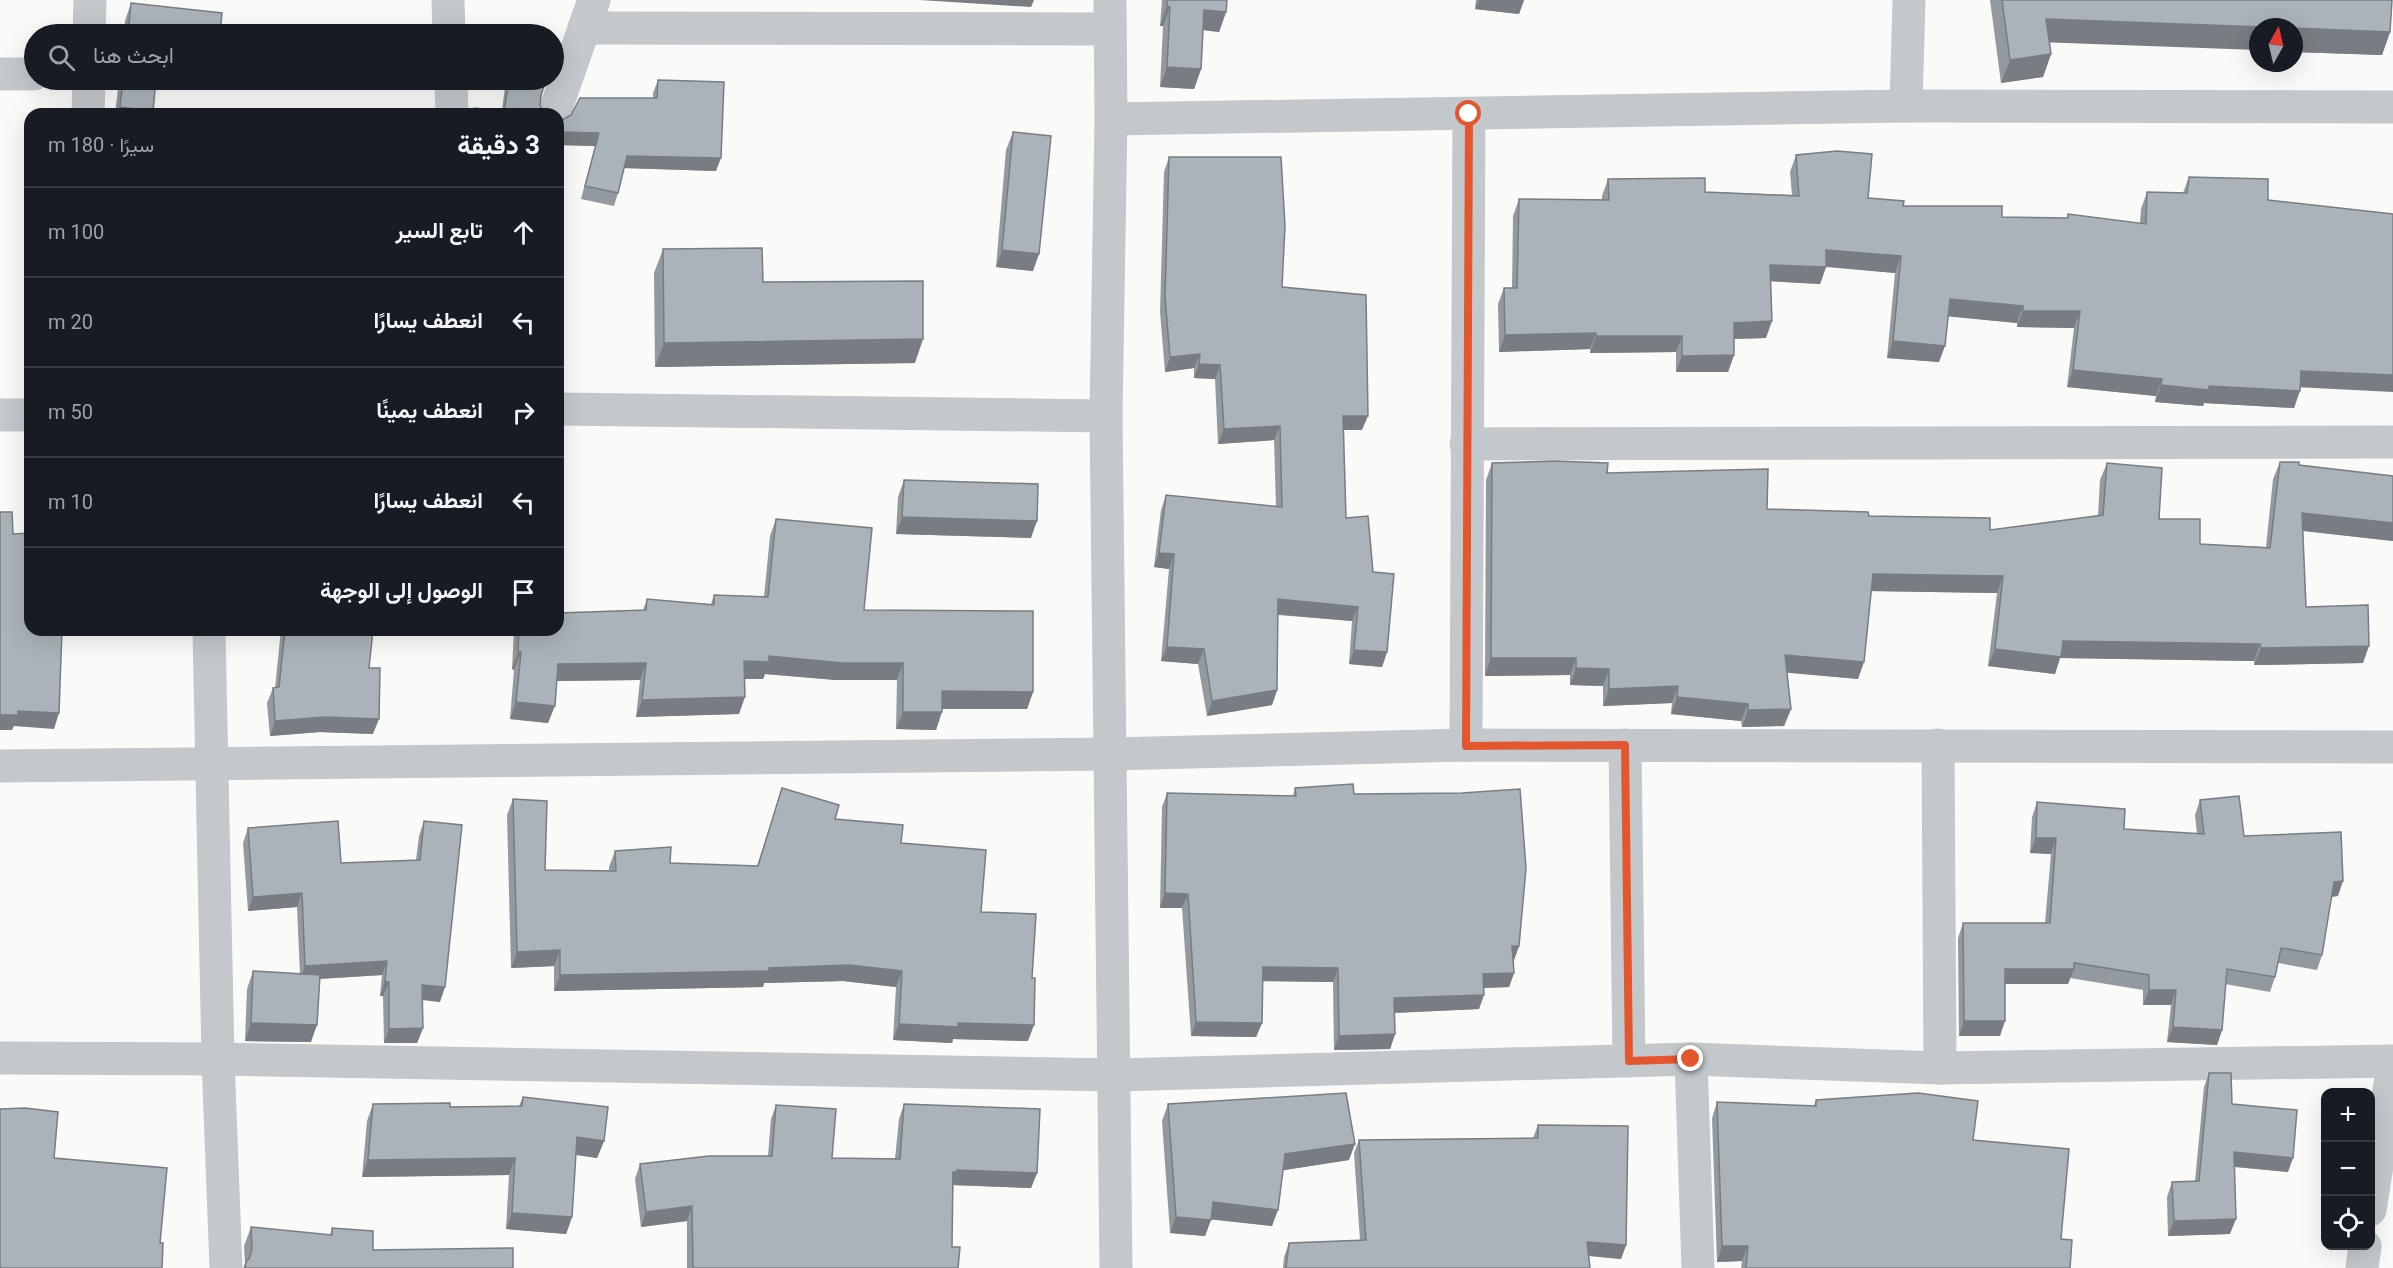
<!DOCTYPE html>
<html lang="ar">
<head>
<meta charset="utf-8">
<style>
  :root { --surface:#171b24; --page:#242831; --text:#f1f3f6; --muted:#9ea1a6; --line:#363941 }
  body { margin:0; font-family:Roboto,Vazirmatn,sans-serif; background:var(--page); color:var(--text); direction:rtl }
  .controls { position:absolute; right:18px; bottom:18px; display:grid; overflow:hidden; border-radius:12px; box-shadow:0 6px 24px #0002 }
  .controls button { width:54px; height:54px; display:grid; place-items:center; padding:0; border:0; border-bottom:2px solid var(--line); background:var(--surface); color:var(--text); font:30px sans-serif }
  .compass { position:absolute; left:2249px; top:18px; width:54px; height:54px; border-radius:50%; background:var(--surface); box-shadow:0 6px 24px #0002; rotate:8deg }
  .stop { position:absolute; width:18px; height:18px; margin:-14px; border:4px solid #e4572e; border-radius:50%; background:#fff }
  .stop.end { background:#e4572e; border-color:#fff; box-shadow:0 2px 6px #0008 }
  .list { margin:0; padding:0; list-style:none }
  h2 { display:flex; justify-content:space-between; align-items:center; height:78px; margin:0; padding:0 24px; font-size:26px }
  h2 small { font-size:20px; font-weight:400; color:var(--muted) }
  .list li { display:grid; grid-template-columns:39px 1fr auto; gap:18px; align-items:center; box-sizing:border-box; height:90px; padding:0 24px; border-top:2px solid var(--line) }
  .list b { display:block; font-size:22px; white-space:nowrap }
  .list em { font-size:20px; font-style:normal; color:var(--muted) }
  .icon { flex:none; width:33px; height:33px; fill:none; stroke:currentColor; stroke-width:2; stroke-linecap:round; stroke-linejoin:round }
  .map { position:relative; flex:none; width:2393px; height:1268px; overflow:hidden; direction:ltr }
  .search { position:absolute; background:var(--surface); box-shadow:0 6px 24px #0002; left:24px; top:24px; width:540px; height:66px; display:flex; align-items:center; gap:15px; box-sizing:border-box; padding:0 21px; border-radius:33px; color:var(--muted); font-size:22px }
  .panel { position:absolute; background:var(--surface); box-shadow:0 6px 24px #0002; left:24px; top:108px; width:540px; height:528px; border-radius:18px; direction:rtl }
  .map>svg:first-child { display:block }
</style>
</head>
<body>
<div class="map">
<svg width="2393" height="1268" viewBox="0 0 2393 1268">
  <rect width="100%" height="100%" fill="#fafaf8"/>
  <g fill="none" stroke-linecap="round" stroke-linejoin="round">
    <!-- street -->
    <g stroke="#c3c8cc" stroke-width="33">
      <polyline points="448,0 449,34"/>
      <polyline points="1110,0 1111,119 1106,416 1116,1268"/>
      <polyline points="584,28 1110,29"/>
      <polyline points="89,34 90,0"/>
      <polyline points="0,74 34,74"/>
      <polyline points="451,80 452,114"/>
      <polyline points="1906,106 1909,0"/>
      <polyline points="88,114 89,80"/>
      <polyline points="554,114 594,0"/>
      <polyline points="1111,119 1906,106 2393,107"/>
      <polyline points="558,409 1106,416"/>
      <polyline points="0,415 30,415"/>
      <polyline points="1466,444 2393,442"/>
      <polyline points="209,630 218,1059 226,1268"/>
      <polyline points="1466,745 1469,114"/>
      <polyline points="1625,745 1629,1061"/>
      <polyline points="1938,745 1940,1068"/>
      <polyline points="0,766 1111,754 1466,745 2393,747"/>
      <polyline points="0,1058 218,1059 1115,1075 1691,1059 1940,1068 2393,1061"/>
      <polyline points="1691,1059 1698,1268"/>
      <polyline points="2370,1210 2393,1065"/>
      <polyline points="2362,1268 2365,1246"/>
    </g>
  </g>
  <!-- wall -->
  <g fill="#929a9f">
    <polygon points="1162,0 1227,0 1226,12 1219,32 1203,30 1201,69 1194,89 1160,87 1163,26 1160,26"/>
    <polygon points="1476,0 1524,0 1519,14 1475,9"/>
    <polygon points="1990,0 2392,0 2390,32 2382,55 2294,52 2294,27 2050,42 2051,54 2043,77 2001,83"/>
    <polygon points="131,3 220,34 124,34 125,21"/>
    <polygon points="119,80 156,80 152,114 115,114"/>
    <polygon points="508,80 544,80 540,105 545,114 472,114 474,108 502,110 505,87"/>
    <polygon points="658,80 716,171 624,168 618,193 614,206 581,199 595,146 558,145 558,119 562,120 653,98 653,93"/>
    <polygon points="1013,132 1033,271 996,267 1006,150"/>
    <polygon points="1796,155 1868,198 1903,206 2002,217 2067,218 2068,214 2140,223 2141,209 2147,192 2183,193 2189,177 2268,200 2300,387 2294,408 2204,403 2203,406 2155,402 2156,396 2067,387 2074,328 2017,327 2017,323 1948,316 1939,362 1887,358 1895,273 1826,267 1820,284 1771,281 1766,338 1734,339 1734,355 1728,372 1676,372 1676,352 1590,353 1590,349 1499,352 1498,304 1504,288 1512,288 1513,216 1519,199 1602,200 1602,196 1608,179 1705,192 1792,195 1790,172"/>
    <polygon points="1169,157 1282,287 1362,430 1343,430 1346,518 1373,572 1387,652 1382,667 1349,664 1352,621 1278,615 1277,690 1272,705 1207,716 1198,664 1161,661 1169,569 1154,567 1161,510 1166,495 1276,507 1274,440 1218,444 1215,379 1194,378 1194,368 1165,372 1160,312 1164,172"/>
    <polygon points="663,249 763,282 915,363 655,367 654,273"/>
    <polygon points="2280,462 2299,465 2393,476 2393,541 2303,531 2306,607 2363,663 2254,665 2254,661 2060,658 2055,674 1988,666 1997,593 1871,591 1858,679 1787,672 1791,709 1784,726 1742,727 1741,721 1671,714 1672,703 1603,706 1603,686 1570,685 1570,675 1485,676 1486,480 1492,463 1607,473 1767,509 1869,516 1990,530 2098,516 2100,480 2107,463 2159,519 2200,544 2266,547 2273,479"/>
    <polygon points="904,480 1031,538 896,534 898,497"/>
    <polygon points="776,519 864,610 1033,692 1027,709 942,709 936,730 896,729 897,680 836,680 765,674 763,679 744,679 739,714 636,717 640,680 557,681 548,723 510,719 514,670 512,669 514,630 558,630 643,610 647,599 711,604 714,595 764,597 770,536"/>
    <polygon points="281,630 373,630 369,668 373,734 320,732 270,736 267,703 273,688 275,688"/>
    <polygon points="782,788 835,819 901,843 981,912 1028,1041 953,1039 952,1043 893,1040 896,987 843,981 764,983 763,987 554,991 554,966 511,968 507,815 513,799 545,870 609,871 609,867 615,851 670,863 757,866"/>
    <polygon points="1295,788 1354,794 1519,946 1514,960 1514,973 1509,987 1484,988 1479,1009 1395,1013 1395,1034 1390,1049 1334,1050 1333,982 1263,981 1262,1023 1256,1037 1191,1036 1182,908 1160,908 1162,807 1167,793 1293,796"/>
    <polygon points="2200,800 2244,836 2338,896 2331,897 2322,955 2317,970 2278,963 2275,977 2270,992 2225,984 2222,1030 2217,1045 2167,1042 2171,1005 2143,1005 2143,990 2070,978 2068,984 2005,984 2000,1036 1959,1036 1958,938 1963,923 2045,923 2051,854 2030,853 2032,817 2037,802 2124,829 2197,834 2195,815"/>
    <polygon points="424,821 440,1002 422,1000 423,1028 417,1043 384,1043 383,996 380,996 382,975 320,979 311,1042 245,1041 247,989 253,971 300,974 297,907 248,911 243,843 248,828 341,863 416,860 419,836"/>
    <polygon points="2209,1073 2232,1104 2288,1172 2234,1167 2230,1234 2168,1236 2167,1197 2172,1182 2195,1181 2204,1087"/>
    <polygon points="523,1097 604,1141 597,1158 576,1155 572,1217 566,1234 506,1229 509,1175 362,1177 367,1121 373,1104 450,1107 519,1106"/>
    <polygon points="1816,1100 1973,1140 2061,1239 2070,1268 1741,1268 1742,1261 1717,1262 1712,1118 1717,1102 1814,1106"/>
    <polygon points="904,1104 1037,1173 1031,1188 953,1185 952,1247 958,1268 687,1268 687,1221 641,1227 635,1179 640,1164 768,1156 771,1119 776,1105 832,1158 895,1159 899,1119"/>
    <polygon points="1168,1104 1349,1160 1283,1170 1272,1226 1211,1219 1205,1236 1170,1233 1162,1121"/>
    <polygon points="1538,1125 1626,1245 1621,1259 1588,1256 1590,1268 1283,1268 1284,1257 1289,1243 1360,1240 1354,1153 1359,1140 1533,1138"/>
    <polygon points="251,1227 330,1235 332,1228 373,1250 513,1268 243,1268 245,1264 244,1246"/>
  </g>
  <!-- shaded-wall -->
  <g fill="#777d82">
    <polygon points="920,0 1034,0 1031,7"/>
    <polygon points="1479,0 1524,0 1519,14 1475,9"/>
    <polygon points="1167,6 1170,7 1163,26 1160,26"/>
    <polygon points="1204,10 1226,12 1219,32 1196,29"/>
    <polygon points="2046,19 2258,27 2258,50 2038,42"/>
    <polygon points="2294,28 2390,32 2382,55 2294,52"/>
    <polygon points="2051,54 2043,77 2001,83 2010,60"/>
    <polygon points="1167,67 1201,69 1194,89 1160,87"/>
    <polygon points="120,107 153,111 152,114 118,114"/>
    <polygon points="558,132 599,133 595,146 558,145"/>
    <polygon points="627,156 721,158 716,171 623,168"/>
    <polygon points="1002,250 1039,254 1033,271 996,267"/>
    <polygon points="1826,250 1901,256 1895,273 1820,266"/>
    <polygon points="1770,265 1826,267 1820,284 1764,281"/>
    <polygon points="1950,299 2023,306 2017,323 1944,316"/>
    <polygon points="2023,311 2080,311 2074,328 2017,327"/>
    <polygon points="1772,321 1766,338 1728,339 1734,323"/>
    <polygon points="1596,333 1590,349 1499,352 1505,335"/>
    <polygon points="1596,336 1682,336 1676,352 1590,353"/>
    <polygon points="923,339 915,363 655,367 664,343"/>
    <polygon points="1893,341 1945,346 1939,362 1887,358"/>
    <polygon points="1200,354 1194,368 1165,372 1170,357"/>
    <polygon points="1734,355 1728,372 1676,372 1682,356"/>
    <polygon points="1199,364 1220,365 1215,379 1194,378"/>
    <polygon points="2073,370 2162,379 2156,396 2067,387"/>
    <polygon points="2301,371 2393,375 2393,392 2295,387"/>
    <polygon points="2161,385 2209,386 2300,391 2294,408 2204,403 2203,406 2155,402"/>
    <polygon points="1343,416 1368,416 1362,430 1338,430"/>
    <polygon points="1280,426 1274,440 1218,444 1224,429"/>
    <polygon points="2302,513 2393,523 2393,541 2296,530"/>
    <polygon points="902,517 1037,521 1031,538 896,534"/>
    <polygon points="1159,553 1174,554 1169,569 1154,567"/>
    <polygon points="1873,574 2003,576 1997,593 1866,591"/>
    <polygon points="1278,599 1358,607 1352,621 1273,614"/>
    <polygon points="2063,641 2260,644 2254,661 2060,658 2055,674 1988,666 1995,649"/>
    <polygon points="2369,646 2363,663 2254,665 2261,648"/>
    <polygon points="1167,647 1204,649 1198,664 1161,661"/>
    <polygon points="1354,650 1387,652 1382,667 1349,664"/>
    <polygon points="518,652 521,652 514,670 512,669"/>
    <polygon points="1785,655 1864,662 1858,679 1779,672"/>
    <polygon points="769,656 903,663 897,680 836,680 765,674 763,679 737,679 744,661"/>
    <polygon points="1491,658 1576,658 1570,675 1485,676"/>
    <polygon points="646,663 640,680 552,681 558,664"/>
    <polygon points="1576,668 1609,669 1603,686 1570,685"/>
    <polygon points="1678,686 1672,703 1603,706 1609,689"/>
    <polygon points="1277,690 1272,705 1207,716 1212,701"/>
    <polygon points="942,691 1033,692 1027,709 936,709"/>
    <polygon points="745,697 739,714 636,717 642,700"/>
    <polygon points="1677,697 1748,704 1741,721 1671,714"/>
    <polygon points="516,702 555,706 548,723 510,719"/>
    <polygon points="1791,709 1784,726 1742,727 1748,710"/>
    <polygon points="18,711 59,713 54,729 14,726 12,730 0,730 0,715"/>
    <polygon points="903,712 942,712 936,730 896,729"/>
    <polygon points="325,717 379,719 373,734 320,732 270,736 275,721"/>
    <polygon points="2036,838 2056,838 2051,854 2030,853"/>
    <polygon points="2343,881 2338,896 2328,897 2334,882"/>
    <polygon points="302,893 297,907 248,911 253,897"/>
    <polygon points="1165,893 1188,894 1182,908 1160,908"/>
    <polygon points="1512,946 1519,946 1514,960"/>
    <polygon points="560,950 554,966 511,968 517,952"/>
    <polygon points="387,961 382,975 300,980 305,966"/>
    <polygon points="849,965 902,971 896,987 843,981 764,983 763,987 554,991 560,975"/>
    <polygon points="1263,967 1338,968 1333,982 1258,981"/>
    <polygon points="2005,969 2074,969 2068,984 2000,984"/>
    <polygon points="1514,973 1509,987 1478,988 1483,974"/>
    <polygon points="385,981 389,982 383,996 380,996"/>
    <polygon points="422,985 445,987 440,1002 417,999"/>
    <polygon points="2149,990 2176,990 2171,1005 2143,1005"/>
    <polygon points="1484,995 1479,1009 1389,1013 1394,998"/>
    <polygon points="1964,1021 2005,1021 2000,1036 1959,1036"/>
    <polygon points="1196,1022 1262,1023 1256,1037 1191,1036"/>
    <polygon points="251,1023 317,1025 311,1042 245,1041"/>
    <polygon points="958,1023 1034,1025 1028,1041 953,1039 952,1043 893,1040 899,1024"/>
    <polygon points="2173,1027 2222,1030 2217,1045 2167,1042"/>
    <polygon points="423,1028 417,1043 384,1043 389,1029"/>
    <polygon points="1395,1034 1390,1049 1334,1050 1339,1036"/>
    <polygon points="577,1137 604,1141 597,1158 571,1154"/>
    <polygon points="1355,1144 1349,1160 1279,1171 1285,1154"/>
    <polygon points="2234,1152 2293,1158 2288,1172 2228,1166"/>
    <polygon points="515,1158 509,1175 362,1177 368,1160"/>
    <polygon points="957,1170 1037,1173 1031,1188 952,1185 953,1172"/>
    <polygon points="1213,1202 1278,1210 1272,1226 1207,1219"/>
    <polygon points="692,1206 687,1221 641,1227 646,1212"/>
    <polygon points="512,1213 572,1217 566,1234 506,1229"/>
    <polygon points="1176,1217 1211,1220 1205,1236 1170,1233"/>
    <polygon points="2236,1219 2230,1234 2168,1236 2174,1221"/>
    <polygon points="1587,1242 1626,1245 1621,1259 1582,1255"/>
    <polygon points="1722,1246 1748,1246 1742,1261 1717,1262"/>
  </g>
  <!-- building -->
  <g fill="#aab3b9" stroke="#777d82" stroke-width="1.5">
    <polygon points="1167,0 1227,0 1226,12 1204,10 1201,69 1167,67 1170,7 1167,6"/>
    <polygon points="2002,0 2392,0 2390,32 2294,28 2294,27 2263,27 2046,19 2051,54 2010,60"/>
    <polygon points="131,3 222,13 220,34 128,34"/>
    <polygon points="123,80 156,80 153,111 120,107"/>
    <polygon points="509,80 546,80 541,95 540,105 545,114 473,114 474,108 504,111"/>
    <polygon points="658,80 724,82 721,158 627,156 618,193 585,186 599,133 558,132 558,119 562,120 571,115 580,98 657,98"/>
    <polygon points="1013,132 1051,136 1039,254 1002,250"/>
    <polygon points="1837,151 1872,154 1868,198 1904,201 1903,206 2002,206 2002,217 2068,218 2068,214 2146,224 2147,192 2187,193 2189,177 2268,179 2268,200 2393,214 2393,375 2301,371 2300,391 2209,386 2209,390 2161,385 2162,379 2073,370 2080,311 2023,311 2023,306 1950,299 1945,346 1893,341 1901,256 1826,250 1826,267 1770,265 1772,321 1734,323 1734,355 1682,356 1682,336 1596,336 1596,333 1505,335 1504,288 1517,288 1519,199 1609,200 1608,179 1705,178 1705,192 1799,196 1796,155"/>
    <polygon points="1169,157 1281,157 1285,226 1282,287 1366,295 1368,416 1343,416 1346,518 1368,516 1373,572 1394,574 1387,652 1354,650 1358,607 1278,599 1277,690 1212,701 1204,649 1167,647 1174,554 1159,553 1166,495 1282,507 1280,426 1224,429 1220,365 1199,364 1200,354 1170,357 1165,297"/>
    <polygon points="762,248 763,282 923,281 923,339 664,343 663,249"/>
    <polygon points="1555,461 1608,463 1607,473 1768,469 1767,509 1868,512 1869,516 1990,518 1990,530 2103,515 2107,463 2162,468 2159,519 2200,519 2200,544 2270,548 2280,462 2299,462 2299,465 2393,476 2393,523 2302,513 2306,607 2368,605 2369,646 2261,648 2260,644 2063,641 2061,657 1995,649 2003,576 1873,574 1864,662 1785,655 1791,709 1748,710 1748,704 1677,697 1678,686 1609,689 1609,669 1576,668 1576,658 1491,658 1492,463"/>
    <polygon points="904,480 1038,484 1037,521 902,517"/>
    <polygon points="0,512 12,512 13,534 30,533 30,630 62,630 59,713 18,711 18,715 0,715"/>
    <polygon points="776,519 872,528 864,610 1033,611 1033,692 942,691 942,712 903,712 903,663 842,663 769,656 769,662 744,661 745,697 642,700 646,663 558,664 555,706 516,702 521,652 518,652 519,630 558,630 558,613 646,610 647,599 714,605 714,595 768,597"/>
    <polygon points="285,630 373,630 369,668 380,668 379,719 325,717 275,721 273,688 279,687"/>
    <polygon points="1353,784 1354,794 1462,793 1520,789 1526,868 1519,946 1512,946 1514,973 1483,974 1484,995 1394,998 1395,1034 1339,1036 1338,968 1263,967 1262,1023 1196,1022 1188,894 1165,893 1167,793 1296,796 1295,788"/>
    <polygon points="782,788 839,805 835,819 903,825 901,843 986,850 981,912 1036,914 1032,978 1035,978 1034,1025 958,1023 958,1027 899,1024 902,971 849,965 769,968 769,971 560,975 560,950 517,952 513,799 547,801 545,870 616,871 615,851 671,847 670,863 758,866"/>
    <polygon points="2239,796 2244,836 2341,832 2343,881 2334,882 2322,955 2281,948 2275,977 2227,969 2222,1030 2173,1027 2176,990 2149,990 2149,975 2074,963 2074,969 2005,969 2005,1021 1964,1021 1963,923 2050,923 2056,838 2036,838 2037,802 2125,809 2124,829 2204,834 2200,800"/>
    <polygon points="338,821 341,863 420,860 424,821 462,825 445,987 422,985 423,1028 389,1029 389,982 385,981 387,961 305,966 302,893 253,897 248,828"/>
    <polygon points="253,971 320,975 317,1025 251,1023"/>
    <polygon points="2209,1073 2231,1073 2232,1104 2297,1110 2293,1158 2234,1152 2236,1219 2174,1221 2172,1182 2199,1181"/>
    <polygon points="1346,1093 1355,1144 1285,1154 1278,1210 1213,1202 1211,1220 1176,1217 1168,1104"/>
    <polygon points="1918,1093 1978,1101 1973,1140 2069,1149 2061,1239 2072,1240 2070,1268 1746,1268 1748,1246 1722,1246 1717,1102 1816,1106 1816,1100"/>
    <polygon points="523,1097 608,1107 604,1141 577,1137 572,1217 512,1213 515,1158 368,1160 373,1104 450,1103 450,1107 522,1106"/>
    <polygon points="904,1104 1040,1109 1037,1173 957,1170 957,1172 953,1172 952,1247 960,1247 958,1268 693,1268 692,1206 646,1212 640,1164 709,1156 772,1156 776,1105 836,1109 832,1158 900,1159"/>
    <polygon points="25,1108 58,1112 54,1158 167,1168 160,1243 163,1243 162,1268 0,1268 0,1109"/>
    <polygon points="1538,1125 1628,1126 1626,1245 1587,1242 1590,1268 1286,1268 1289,1243 1366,1240 1359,1140 1538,1138"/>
    <polygon points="251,1227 332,1235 332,1228 373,1231 373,1250 513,1248 513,1268 245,1268 246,1262 250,1257 252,1248"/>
  </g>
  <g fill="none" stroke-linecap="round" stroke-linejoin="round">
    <!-- route -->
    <polyline stroke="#e4572e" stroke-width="8" points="1469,114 1466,746 1625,745 1629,1061 1691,1059"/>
  </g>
</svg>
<div class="controls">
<button>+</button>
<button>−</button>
<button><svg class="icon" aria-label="locate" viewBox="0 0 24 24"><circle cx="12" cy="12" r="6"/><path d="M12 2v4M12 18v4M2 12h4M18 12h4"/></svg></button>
</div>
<svg class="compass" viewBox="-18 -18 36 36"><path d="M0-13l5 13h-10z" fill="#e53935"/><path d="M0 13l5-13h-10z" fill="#9ea1a6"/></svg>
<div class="stop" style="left:1469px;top:114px"></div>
<div class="stop end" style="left:1691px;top:1059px"></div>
<div class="search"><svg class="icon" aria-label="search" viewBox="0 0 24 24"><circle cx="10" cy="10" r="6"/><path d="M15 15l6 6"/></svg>ابحث هنا</div>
<section class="panel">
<h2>3 دقيقة<small>سيرًا · 180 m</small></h2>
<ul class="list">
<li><svg class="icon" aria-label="ahead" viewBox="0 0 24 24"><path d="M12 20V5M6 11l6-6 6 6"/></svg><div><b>تابع السير</b></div><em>100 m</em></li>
<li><svg class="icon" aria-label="left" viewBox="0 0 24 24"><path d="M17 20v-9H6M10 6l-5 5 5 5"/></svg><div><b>انعطف يسارًا</b></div><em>20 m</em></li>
<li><svg class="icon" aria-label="right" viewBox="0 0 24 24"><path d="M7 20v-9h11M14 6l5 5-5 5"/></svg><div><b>انعطف يمينًا</b></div><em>50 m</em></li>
<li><svg class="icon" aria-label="left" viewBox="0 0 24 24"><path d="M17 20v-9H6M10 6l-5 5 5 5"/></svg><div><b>انعطف يسارًا</b></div><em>10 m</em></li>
<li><svg class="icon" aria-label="arrive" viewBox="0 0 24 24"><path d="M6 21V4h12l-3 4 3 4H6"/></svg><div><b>الوصول إلى الوجهة</b></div></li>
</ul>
</section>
</div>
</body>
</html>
